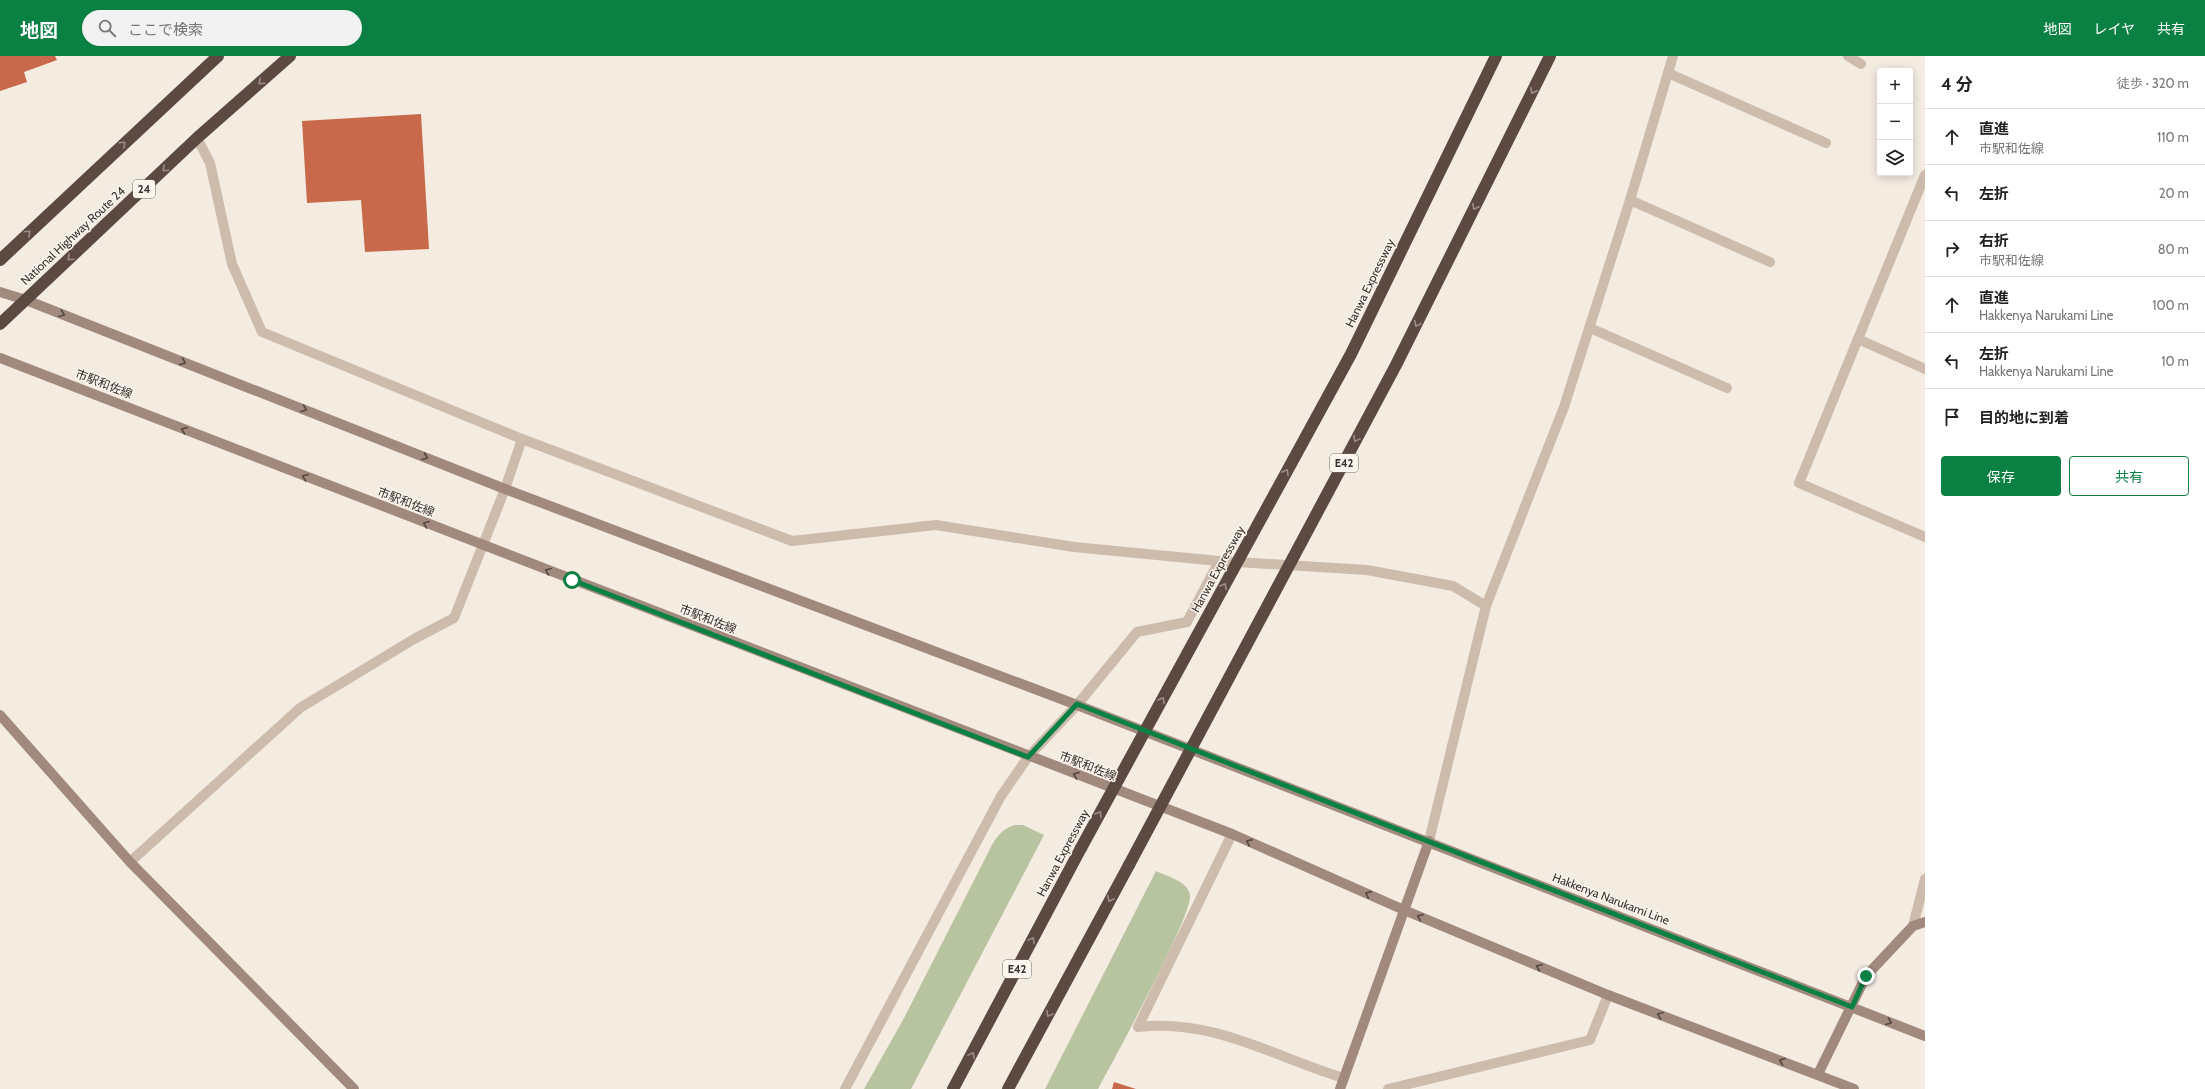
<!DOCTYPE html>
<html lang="ja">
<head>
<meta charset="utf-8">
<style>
  :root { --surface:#fff; --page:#f2f2f2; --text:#222; --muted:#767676; --line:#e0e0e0; --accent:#0b8043 }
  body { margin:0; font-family:Cabin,"Noto Sans JP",sans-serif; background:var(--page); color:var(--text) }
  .controls { position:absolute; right:12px; top:12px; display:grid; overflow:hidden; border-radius:4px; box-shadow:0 2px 10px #0003 }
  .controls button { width:36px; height:36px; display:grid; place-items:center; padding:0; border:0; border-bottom:1px solid var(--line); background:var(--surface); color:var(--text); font:20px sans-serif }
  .stop { position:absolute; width:12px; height:12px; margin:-9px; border:3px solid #0b8043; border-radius:50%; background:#fff }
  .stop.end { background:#0b8043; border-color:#fff; box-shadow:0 1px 4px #0008 }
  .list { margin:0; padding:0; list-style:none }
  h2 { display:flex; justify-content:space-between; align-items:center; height:52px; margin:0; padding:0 16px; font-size:17px }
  h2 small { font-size:13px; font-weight:400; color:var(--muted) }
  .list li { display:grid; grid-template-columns:26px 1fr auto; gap:12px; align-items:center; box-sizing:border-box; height:56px; padding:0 16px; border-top:1px solid var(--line) }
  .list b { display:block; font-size:15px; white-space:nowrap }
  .list p { margin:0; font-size:13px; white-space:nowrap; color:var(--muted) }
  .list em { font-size:13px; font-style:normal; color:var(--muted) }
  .actions { display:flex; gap:8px; padding:12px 16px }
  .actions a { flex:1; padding:9px 0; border:1px solid var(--accent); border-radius:4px; text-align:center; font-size:14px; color:var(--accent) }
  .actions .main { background:var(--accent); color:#fff }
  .icon { flex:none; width:22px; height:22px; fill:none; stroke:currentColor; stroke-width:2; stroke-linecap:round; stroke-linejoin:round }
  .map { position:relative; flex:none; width:1925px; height:1033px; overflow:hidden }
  header { display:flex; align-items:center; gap:24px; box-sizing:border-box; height:56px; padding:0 20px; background:var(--accent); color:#fff }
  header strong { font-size:19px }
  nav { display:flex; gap:22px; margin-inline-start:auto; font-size:14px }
  .search { width:280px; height:36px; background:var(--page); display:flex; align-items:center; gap:10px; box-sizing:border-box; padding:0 14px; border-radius:22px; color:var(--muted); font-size:15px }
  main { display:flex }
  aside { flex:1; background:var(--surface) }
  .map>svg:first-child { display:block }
</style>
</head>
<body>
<header>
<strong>地図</strong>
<div class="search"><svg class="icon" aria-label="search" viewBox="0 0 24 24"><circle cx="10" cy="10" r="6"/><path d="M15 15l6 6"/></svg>ここで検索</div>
<nav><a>地図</a><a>レイヤ</a><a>共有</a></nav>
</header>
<main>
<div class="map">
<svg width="1925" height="1033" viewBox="0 0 1925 1033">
  <rect width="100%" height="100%" fill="#f4ebe1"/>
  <!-- green -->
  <g fill="#b8c4a0">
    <path d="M1015,769H1023L1044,779L911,1033H864L903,964L993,787C999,778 1004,772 1015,769Z"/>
    <path d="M1156,815C1166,820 1188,825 1190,839C1193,859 1113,1005 1098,1033H1045Z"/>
  </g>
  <!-- building -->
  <g fill="#c8694b">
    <polygon points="0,0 55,0 57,4 24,16 27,26 0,35"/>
    <polygon points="421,58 429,193 365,196 361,144 307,147 302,65"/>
    <polygon points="1114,1026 1136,1033 1112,1033"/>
  </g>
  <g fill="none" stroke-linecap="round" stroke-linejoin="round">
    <!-- street -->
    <g stroke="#cdbbac" stroke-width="10">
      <polyline points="1848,0 1861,8"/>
      <polyline points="1668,17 1826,87"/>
      <polyline points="197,82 210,107 232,208 262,276 522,383"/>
      <polyline points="1925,119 1799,427 1925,481"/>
      <polyline points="1630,144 1770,206"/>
      <polyline points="1590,272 1727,332"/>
      <polyline points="1858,283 1925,313"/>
      <path d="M1232,778L1138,971C1213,962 1274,1001 1344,1022"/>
      <polyline points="1429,785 1486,550 1564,351 1630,144 1673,0"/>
      <polyline points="130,806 300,652 414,583 454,562 505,433 522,383 792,485 936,469 1074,491 1219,505 1367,514 1453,530 1486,550"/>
      <polyline points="1913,870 1925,823"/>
      <polyline points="845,1033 1001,740 1028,701 1077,649 1137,576 1187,566 1219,505"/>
      <polyline points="1388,1033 1590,984 1608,939"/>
    </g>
    <!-- secondary -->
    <g stroke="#a18a7d" stroke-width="10">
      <polyline points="0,236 26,244 505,433 1077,649 1925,980"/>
      <polyline points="0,302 1232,778 1404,854 1608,939 1854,1033"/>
      <polyline points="0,659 130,806 354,1033"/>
      <polyline points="1818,1018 1866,920 1913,870 1925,866"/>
      <polyline points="1340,1033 1429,785"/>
    </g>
    <!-- highway -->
    <g stroke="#5c4a42" stroke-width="12">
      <polyline points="0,204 218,0"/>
      <polyline points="0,268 197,82 290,0"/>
      <polyline points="953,1033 1081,792"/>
      <polyline points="1008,1033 1129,809"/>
    </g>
    <!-- highway-bridge -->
    <g stroke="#5c4a42" stroke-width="12">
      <polyline points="1081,792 1351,298 1496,0"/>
      <polyline points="1129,809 1396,309 1550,0"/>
    </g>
  </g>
  <!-- one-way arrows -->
  <defs><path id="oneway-chevron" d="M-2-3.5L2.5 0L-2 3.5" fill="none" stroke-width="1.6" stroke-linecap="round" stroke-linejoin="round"/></defs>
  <g stroke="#9c8e87">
    <use href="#oneway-chevron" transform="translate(261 26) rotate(138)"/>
    <use href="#oneway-chevron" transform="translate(1533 35) rotate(117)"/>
    <use href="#oneway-chevron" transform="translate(123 88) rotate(-43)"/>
    <use href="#oneway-chevron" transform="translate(165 113) rotate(137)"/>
    <use href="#oneway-chevron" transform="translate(1475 151) rotate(117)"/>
    <use href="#oneway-chevron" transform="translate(28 177) rotate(-43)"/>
    <use href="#oneway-chevron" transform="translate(70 202) rotate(137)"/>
    <use href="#oneway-chevron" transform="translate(1417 268) rotate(117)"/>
    <use href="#oneway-chevron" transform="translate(1356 383) rotate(118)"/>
    <use href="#oneway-chevron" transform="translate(1286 416) rotate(-61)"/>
    <use href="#oneway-chevron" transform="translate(1224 530) rotate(-61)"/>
    <use href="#oneway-chevron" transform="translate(1162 644) rotate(-61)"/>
    <use href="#oneway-chevron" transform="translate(1099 758) rotate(-61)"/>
    <use href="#oneway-chevron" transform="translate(1110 843) rotate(118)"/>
    <use href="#oneway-chevron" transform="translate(1032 884) rotate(-62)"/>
    <use href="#oneway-chevron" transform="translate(1049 958) rotate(118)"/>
    <use href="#oneway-chevron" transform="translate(972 999) rotate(-62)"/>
  </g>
  <g stroke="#544640">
    <use href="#oneway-chevron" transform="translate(62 258) rotate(21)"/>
    <use href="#oneway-chevron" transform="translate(183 306) rotate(21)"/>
    <use href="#oneway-chevron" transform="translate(304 353) rotate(22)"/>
    <use href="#oneway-chevron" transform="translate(184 374) rotate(-159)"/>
    <use href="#oneway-chevron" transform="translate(425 401) rotate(22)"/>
    <use href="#oneway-chevron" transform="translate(305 421) rotate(-159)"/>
    <use href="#oneway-chevron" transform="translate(426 468) rotate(-159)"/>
    <use href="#oneway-chevron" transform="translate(548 515) rotate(-159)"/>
    <use href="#oneway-chevron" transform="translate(1076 719) rotate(-159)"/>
    <use href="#oneway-chevron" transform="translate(1249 786) rotate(-156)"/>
    <use href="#oneway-chevron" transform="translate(1368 838) rotate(-156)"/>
    <use href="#oneway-chevron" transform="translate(1420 861) rotate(-157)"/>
    <use href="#oneway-chevron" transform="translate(1539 911) rotate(-157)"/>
    <use href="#oneway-chevron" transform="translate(1660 959) rotate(-159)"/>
    <use href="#oneway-chevron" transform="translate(1889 966) rotate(22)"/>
    <use href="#oneway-chevron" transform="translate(1782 1005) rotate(-159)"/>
  </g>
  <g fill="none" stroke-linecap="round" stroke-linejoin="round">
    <!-- route -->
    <polyline stroke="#0b8043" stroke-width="5" points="572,524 1028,701 1077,648 1852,951 1866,920"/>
  </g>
  <g text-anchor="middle" stroke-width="3" stroke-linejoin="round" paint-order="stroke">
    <!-- shield labels -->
    <g fill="#fbf5ee" stroke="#756b66" stroke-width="1">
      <rect x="133" y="124" width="22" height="18" rx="3"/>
      <rect x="1330" y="398" width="28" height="18" rx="3"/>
      <rect x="1003" y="904" width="28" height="18" rx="3"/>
    </g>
    <g font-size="11" font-weight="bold" fill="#3b302b">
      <text x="144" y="137">24</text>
      <text x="1344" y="411">E42</text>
      <text x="1017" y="917">E42</text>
    </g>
    <!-- street labels -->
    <g font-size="12" fill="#3b302b" stroke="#fbf5ee">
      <text transform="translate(73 180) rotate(-43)" y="4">National Highway Route 24</text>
      <text transform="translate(1370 227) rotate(-64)" y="4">Hanwa Expressway</text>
      <text transform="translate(104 328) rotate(21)" y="4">市駅和佐線</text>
      <text transform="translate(406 446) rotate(21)" y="4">市駅和佐線</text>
      <text transform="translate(1218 513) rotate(-61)" y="4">Hanwa Expressway</text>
      <text transform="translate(708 563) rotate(21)" y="4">市駅和佐線</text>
      <text transform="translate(1088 710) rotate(21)" y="4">市駅和佐線</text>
      <text transform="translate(1063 797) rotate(-62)" y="4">Hanwa Expressway</text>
      <text transform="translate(1611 843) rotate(21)" y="4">Hakkenya Narukami Line</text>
    </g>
  </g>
</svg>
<div class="controls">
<button>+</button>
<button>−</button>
<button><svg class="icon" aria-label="layers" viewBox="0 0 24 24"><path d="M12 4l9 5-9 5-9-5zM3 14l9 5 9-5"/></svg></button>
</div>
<div class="stop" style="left:572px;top:524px"></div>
<div class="stop end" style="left:1866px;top:920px"></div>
</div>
<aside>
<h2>4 分<small>徒歩 · 320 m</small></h2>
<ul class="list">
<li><svg class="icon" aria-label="ahead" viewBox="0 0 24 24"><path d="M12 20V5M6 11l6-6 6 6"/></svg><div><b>直進</b><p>市駅和佐線</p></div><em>110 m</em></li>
<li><svg class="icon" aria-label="left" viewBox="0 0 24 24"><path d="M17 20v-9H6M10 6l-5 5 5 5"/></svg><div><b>左折</b></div><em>20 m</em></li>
<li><svg class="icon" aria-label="right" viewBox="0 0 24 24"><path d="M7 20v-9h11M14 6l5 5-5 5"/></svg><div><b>右折</b><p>市駅和佐線</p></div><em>80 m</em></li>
<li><svg class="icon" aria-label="ahead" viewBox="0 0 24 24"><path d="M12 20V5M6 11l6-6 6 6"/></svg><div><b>直進</b><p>Hakkenya Narukami Line</p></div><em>100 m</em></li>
<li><svg class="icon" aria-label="left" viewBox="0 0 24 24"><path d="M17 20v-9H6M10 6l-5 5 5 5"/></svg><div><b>左折</b><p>Hakkenya Narukami Line</p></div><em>10 m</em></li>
<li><svg class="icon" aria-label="arrive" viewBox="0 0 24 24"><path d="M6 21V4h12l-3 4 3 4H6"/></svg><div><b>目的地に到着</b></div></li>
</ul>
<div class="actions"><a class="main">保存</a><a>共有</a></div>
</aside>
</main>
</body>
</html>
